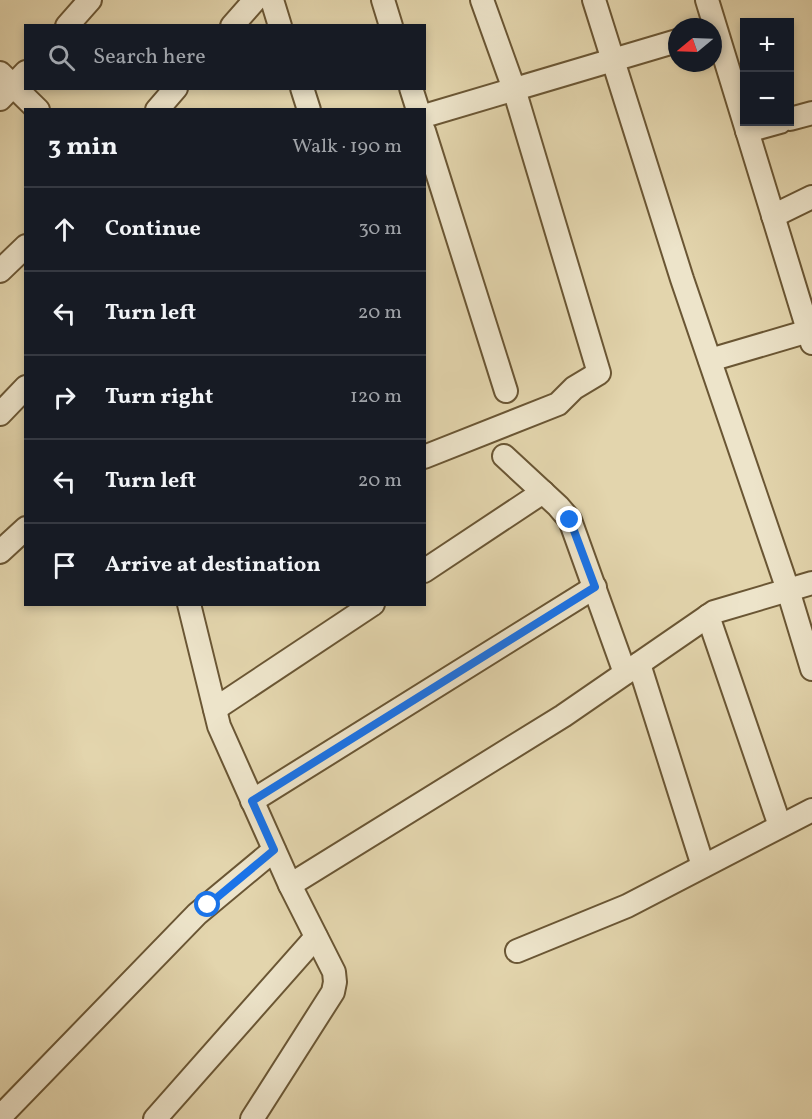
<!DOCTYPE html>
<html lang="en">
<head>
<meta charset="utf-8">
<style>
  :root { --surface:#171b24; --page:#20242c; --text:#f1f3f6; --muted:#9ea1a6; --line:#363941 }
  body { margin:0; font-family:Vollkorn,serif; background:var(--page); color:var(--text) }
  .controls { position:absolute; right:18px; top:18px; display:grid; overflow:hidden; border-radius:0px; box-shadow:0 3px 9px #0003 }
  .controls button { width:54px; height:54px; display:grid; place-items:center; padding:0; border:0; border-bottom:2px solid var(--line); background:var(--surface); color:var(--text); font:30px sans-serif }
  .compass { position:absolute; left:668px; top:18px; width:54px; height:54px; border-radius:50%; background:var(--surface); box-shadow:0 3px 9px #0003; rotate:251deg }
  .stop { position:absolute; width:18px; height:18px; margin:-14px; border:4px solid #1a73e8; border-radius:50%; background:#fff }
  .stop.end { background:#1a73e8; border-color:#fff; box-shadow:0 2px 6px #0008 }
  .list { margin:0; padding:0; list-style:none }
  h2 { display:flex; justify-content:space-between; align-items:center; height:78px; margin:0; padding:0 24px; font-size:26px }
  h2 small { font-size:20px; font-weight:400; color:var(--muted) }
  .list li { display:grid; grid-template-columns:39px 1fr auto; gap:18px; align-items:center; box-sizing:border-box; height:84px; padding:0 24px; border-top:2px solid var(--line) }
  .list b { display:block; font-size:22px; white-space:nowrap }
  .list em { font-size:20px; font-style:normal; color:var(--muted) }
  .icon { flex:none; width:33px; height:33px; fill:none; stroke:currentColor; stroke-width:2; stroke-linecap:round; stroke-linejoin:round }
  .map { position:relative; flex:none; width:812px; height:1119px; overflow:hidden }
  .search { position:absolute; background:var(--surface); box-shadow:0 3px 9px #0003; left:24px; top:24px; width:402px; height:66px; display:flex; align-items:center; gap:15px; box-sizing:border-box; padding:0 21px; border-radius:0px; color:var(--muted); font-size:22px }
  .panel { position:absolute; background:var(--surface); box-shadow:0 3px 9px #0003; left:24px; top:108px; width:402px; height:498px; border-radius:0px }
  .map>svg:first-child { display:block }
</style>
</head>
<body>
<div class="map">
<svg width="812" height="1119" viewBox="0 0 812 1119">
  <rect width="100%" height="100%" fill="#e3d5ad"/>
  <filter id="stains"><feTurbulence type="fractalNoise" baseFrequency=".00333" numOctaves="4"/><feColorMatrix values="0 0 0 0 .2 0 0 0 0 .09 0 0 0 0 .02 0 0 0 .5 -.17"/></filter>
  <radialGradient id="worn" r=".72"><stop offset=".6" stop-color="#630" stop-opacity="0"/><stop offset="1" stop-color="#630" stop-opacity=".3"/></radialGradient>
  <g fill="none" stroke-linecap="round" stroke-linejoin="round">
    <defs>
      <g id="minor">
        <polyline points="272,0 280,26"/>
        <polyline points="383,0 391,26"/>
        <polyline points="594,0 682,279 788,590 812,669"/>
        <polyline points="707,0 812,343"/>
        <polyline points="67,26 90,0"/>
        <polyline points="232,26 255,0"/>
        <polyline points="0,73 38,110"/>
        <polyline points="302,88 309,110"/>
        <polyline points="411,88 418,110"/>
        <polyline points="0,99 26,72"/>
        <polyline points="157,110 176,88"/>
        <polyline points="424,116 677,41"/>
        <polyline points="790,119 812,113"/>
        <polyline points="424,131 506,391"/>
        <polyline points="747,131 780,122"/>
        <polyline points="773,216 812,197"/>
        <polyline points="0,271 26,246"/>
        <polyline points="710,360 812,330"/>
        <polyline points="0,414 26,387"/>
        <polyline points="504,456 558,506 570,520 625,673"/>
        <polyline points="424,457 558,404 574,388 599,373 514,89 482,0"/>
        <polyline points="0,552 26,528"/>
        <polyline points="424,571 543,492"/>
        <polyline points="189,604 219,726 290,885 563,716 714,612 812,583"/>
        <polyline points="708,616 780,826"/>
        <polyline points="639,664 703,866"/>
        <polyline points="215,709 373,604"/>
        <polyline points="252,801 595,587"/>
        <polyline points="517,951 627,906 812,810"/>
        <polyline points="0,1117 197,914 274,850"/>
        <polyline points="155,1119 316,937"/>
        <polyline points="252,1119 333,992 335,982 334,972 290,885"/>
      </g>
    </defs>
    <!-- minor casing -->
    <use href="#minor" stroke="#6a5634" stroke-width="26"/>
    <!-- minor -->
    <use href="#minor" stroke="#ede4ca" stroke-width="22"/>
  </g>
  <g fill="none" stroke-linecap="round" stroke-linejoin="round">
    <!-- route -->
    <polyline stroke="#1a73e8" stroke-width="8" points="208,905 274,850 252,801 595,587 570,520"/>
  </g>
  <rect width="100%" height="100%" filter="url(#stains)"/>
  <rect width="100%" height="100%" fill="url(#worn)"/>
</svg>
<div class="controls">
<button>+</button>
<button>−</button>
</div>
<svg class="compass" viewBox="-18 -18 36 36"><path d="M0-13l5 13h-10z" fill="#e53935"/><path d="M0 13l5-13h-10z" fill="#9ea1a6"/></svg>
<div class="stop" style="left:208px;top:905px"></div>
<div class="stop end" style="left:570px;top:520px"></div>
<div class="search"><svg class="icon" aria-label="search" viewBox="0 0 24 24"><circle cx="10" cy="10" r="6"/><path d="M15 15l6 6"/></svg>Search here</div>
<section class="panel">
<h2>3 min<small>Walk · 190 m</small></h2>
<ul class="list">
<li><svg class="icon" aria-label="ahead" viewBox="0 0 24 24"><path d="M12 20V5M6 11l6-6 6 6"/></svg><div><b>Continue</b></div><em>30 m</em></li>
<li><svg class="icon" aria-label="left" viewBox="0 0 24 24"><path d="M17 20v-9H6M10 6l-5 5 5 5"/></svg><div><b>Turn left</b></div><em>20 m</em></li>
<li><svg class="icon" aria-label="right" viewBox="0 0 24 24"><path d="M7 20v-9h11M14 6l5 5-5 5"/></svg><div><b>Turn right</b></div><em>120 m</em></li>
<li><svg class="icon" aria-label="left" viewBox="0 0 24 24"><path d="M17 20v-9H6M10 6l-5 5 5 5"/></svg><div><b>Turn left</b></div><em>20 m</em></li>
<li><svg class="icon" aria-label="arrive" viewBox="0 0 24 24"><path d="M6 21V4h12l-3 4 3 4H6"/></svg><div><b>Arrive at destination</b></div></li>
</ul>
</section>
</div>
</body>
</html>
